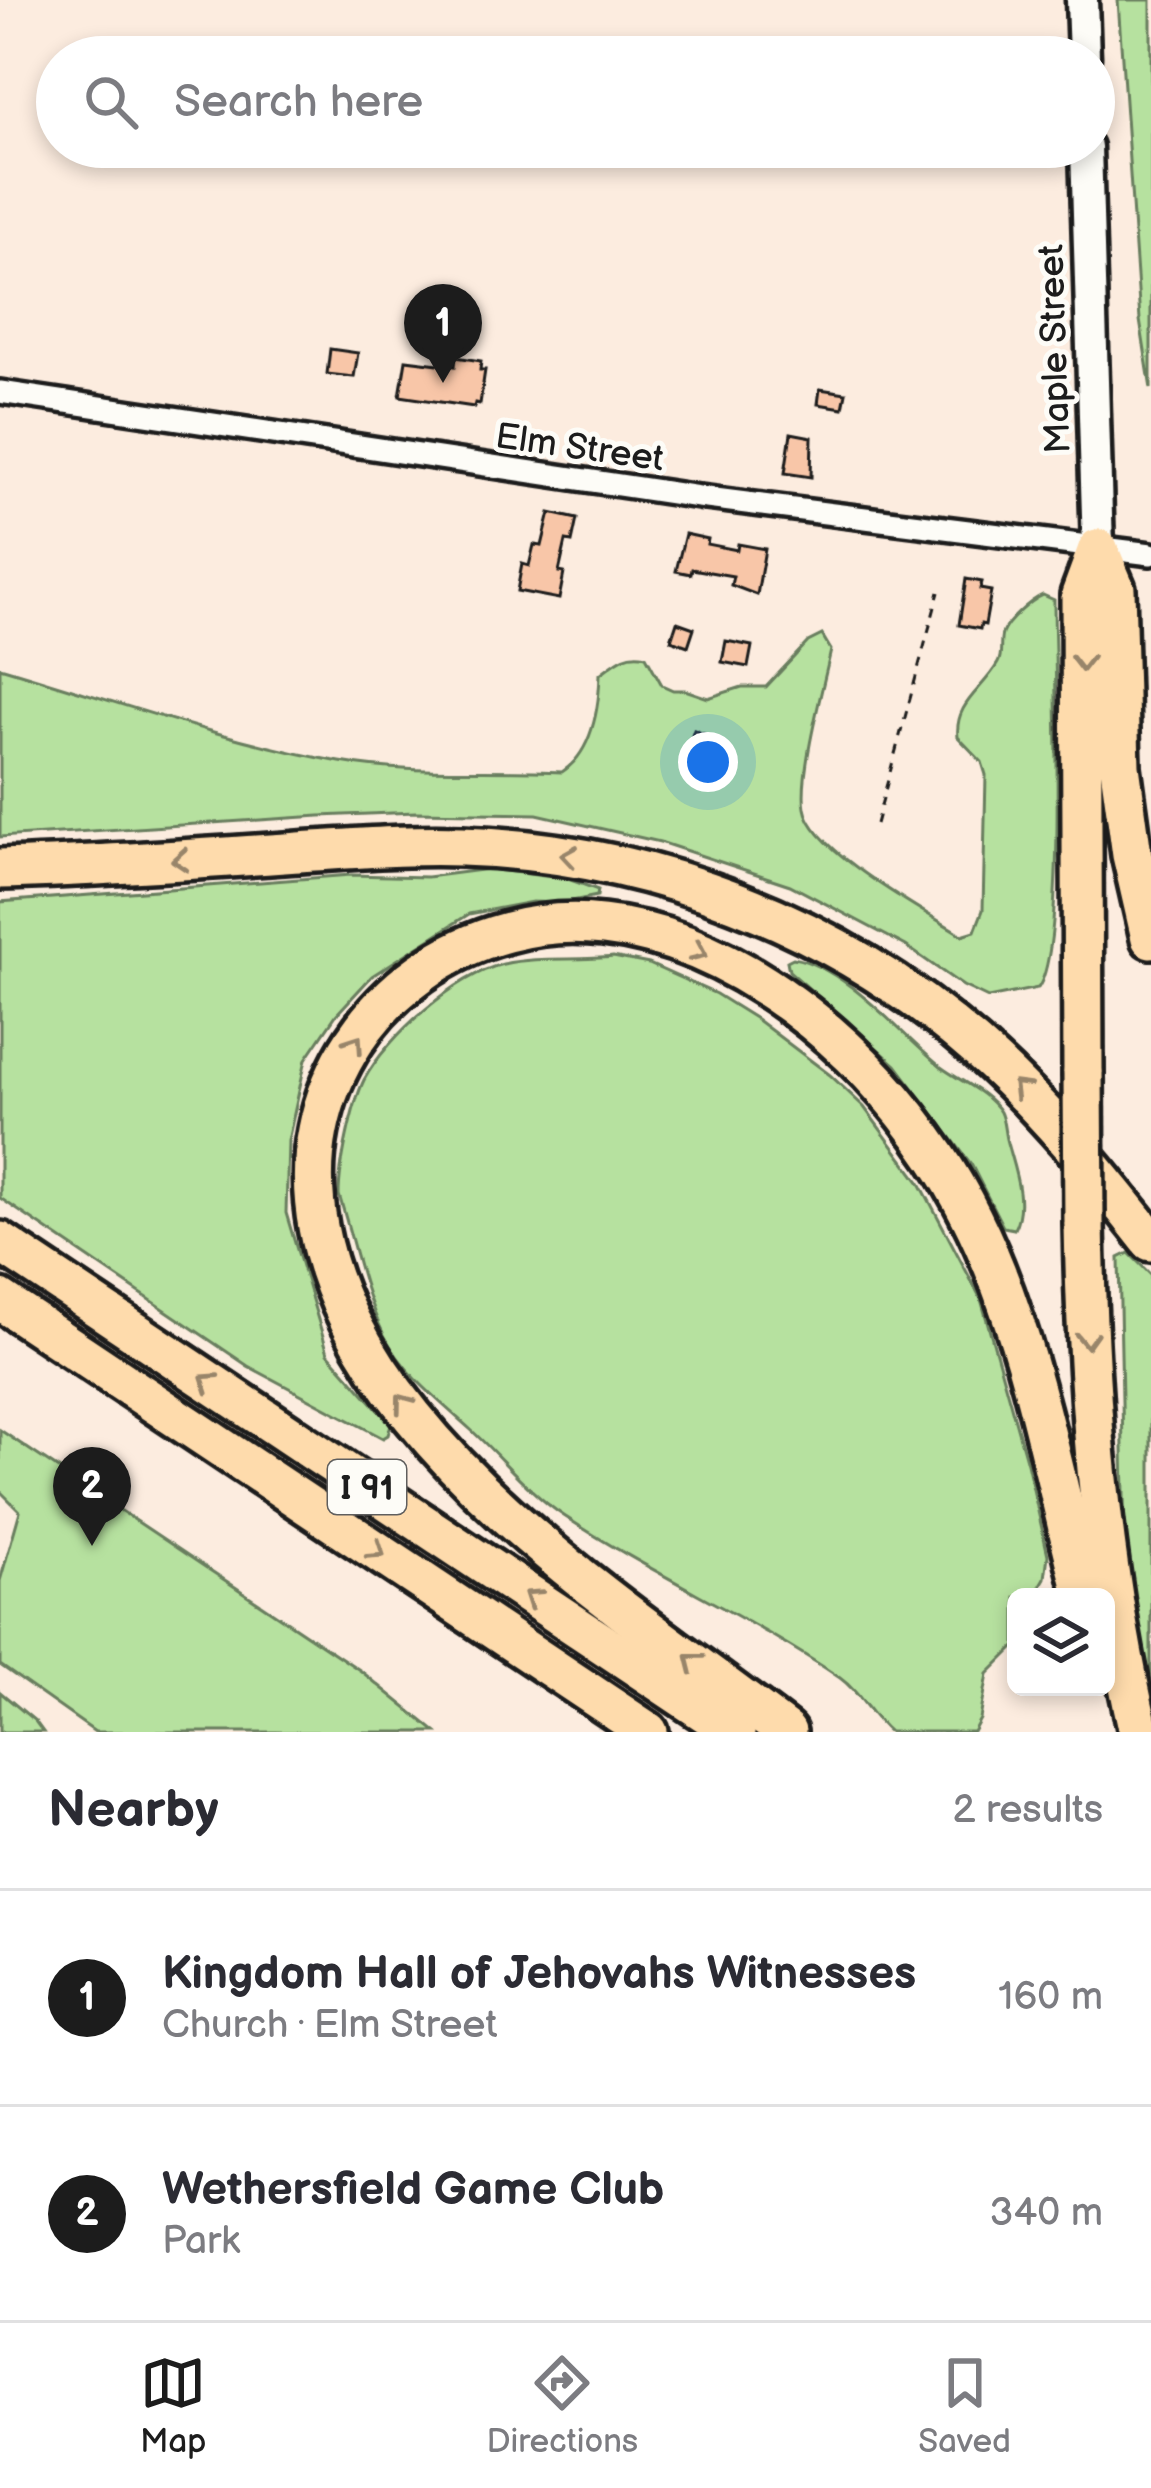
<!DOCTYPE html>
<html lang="en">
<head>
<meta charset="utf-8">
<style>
  :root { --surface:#fff; --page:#f2f2f3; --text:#2b2b33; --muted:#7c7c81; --line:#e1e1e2; --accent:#1c1c1c }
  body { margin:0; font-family:"Balsamiq Sans",sans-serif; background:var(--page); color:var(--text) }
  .controls { position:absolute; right:36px; bottom:36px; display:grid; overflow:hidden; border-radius:18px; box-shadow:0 6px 18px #0003 }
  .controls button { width:108px; height:108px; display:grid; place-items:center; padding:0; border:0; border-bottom:3px solid var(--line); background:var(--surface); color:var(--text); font:60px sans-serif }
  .you { position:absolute; left:708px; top:762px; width:42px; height:42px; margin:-30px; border:9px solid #fff; border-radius:50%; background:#1a73e8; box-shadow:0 0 0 18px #1a73e833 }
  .badge { display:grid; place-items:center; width:78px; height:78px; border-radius:50%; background:var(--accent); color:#fff; font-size:39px; font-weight:700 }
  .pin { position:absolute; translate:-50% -99px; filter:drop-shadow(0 3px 6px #0008) }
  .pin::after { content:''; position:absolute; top:63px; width:42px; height:36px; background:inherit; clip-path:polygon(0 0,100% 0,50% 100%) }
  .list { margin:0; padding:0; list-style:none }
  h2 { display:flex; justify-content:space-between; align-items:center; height:156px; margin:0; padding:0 48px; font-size:51px }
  h2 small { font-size:39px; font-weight:400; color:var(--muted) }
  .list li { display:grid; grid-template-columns:78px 1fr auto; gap:36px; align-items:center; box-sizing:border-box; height:216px; padding:0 48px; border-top:3px solid var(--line) }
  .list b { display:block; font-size:45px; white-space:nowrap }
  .list p { margin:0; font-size:39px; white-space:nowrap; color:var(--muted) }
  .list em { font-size:39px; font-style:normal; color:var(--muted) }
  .icon { flex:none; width:66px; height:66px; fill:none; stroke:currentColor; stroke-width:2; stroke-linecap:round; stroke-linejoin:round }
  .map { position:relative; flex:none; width:1151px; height:1732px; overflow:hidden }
  .search { position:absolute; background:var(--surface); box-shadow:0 6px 18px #0003; left:36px; right:36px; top:36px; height:132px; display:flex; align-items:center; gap:30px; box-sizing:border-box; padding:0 42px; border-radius:66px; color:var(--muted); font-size:45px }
  .sheet { height:588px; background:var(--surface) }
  nav { display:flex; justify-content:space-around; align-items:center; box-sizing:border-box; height:168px; border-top:3px solid var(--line); background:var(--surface); font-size:33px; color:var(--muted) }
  nav a { display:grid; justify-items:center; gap:6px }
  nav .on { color:var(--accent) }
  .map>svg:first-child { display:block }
</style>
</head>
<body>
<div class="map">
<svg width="1151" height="1732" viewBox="0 0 1151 1732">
  <rect width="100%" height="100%" fill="#fcecdf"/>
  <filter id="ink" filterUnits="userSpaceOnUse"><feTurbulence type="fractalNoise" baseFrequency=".00833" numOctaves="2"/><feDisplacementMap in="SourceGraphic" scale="24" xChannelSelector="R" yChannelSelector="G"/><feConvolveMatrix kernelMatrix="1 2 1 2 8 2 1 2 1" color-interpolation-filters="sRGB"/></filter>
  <g filter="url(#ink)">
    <!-- green -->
    <g fill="#b6e19f" stroke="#697e5e" stroke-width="3">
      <polygon points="1118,0 1151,0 1151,389 1140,320"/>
      <path d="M1043,595L1054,600C1054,666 1068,948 1038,988L988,998L963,986L906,946L790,885L660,842L537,814L416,812L320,816L0,837V667C112,700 225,741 340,762C413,775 488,768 562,772C593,752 599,708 600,674C616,662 626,651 646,656L662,685L673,690H685L708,698L742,687H766L808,642L822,635L831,650C823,687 799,774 805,808C811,850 924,911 962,935L975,931L983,910L986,775L982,762L958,737C954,703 983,690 998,663C1003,654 999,644 1002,634C1006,622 1031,600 1043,595Z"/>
      <polygon points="489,869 568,879 598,890 597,896 562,903 532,902 469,914 372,976 336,1015 306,1059 288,1141 286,1213 328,1353 391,1424 388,1435 383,1438 248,1366 0,1198 0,902 351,875 427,877"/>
      <path d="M613,957L649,964L716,994L756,1019L830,1075L864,1107L920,1183L981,1299L1027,1463L1048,1555L1045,1578L1034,1597H1016V1646L988,1674L980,1719L973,1732H889C870,1716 861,1693 840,1678C752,1618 653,1575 564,1516C529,1493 501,1457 470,1429C439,1401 403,1373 384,1335C363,1292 353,1240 339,1195C339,1167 352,1105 364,1080C387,1037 455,976 503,964C538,956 577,961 613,957Z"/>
      <path d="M793,958C846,967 900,1034 941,1067C958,1080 989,1093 1000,1112C1004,1120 1004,1130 1006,1139C1013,1167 1028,1202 1014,1229L1003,1227L971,1164L896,1065L789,971L787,961Z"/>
      <polygon points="1129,1253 1151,1275 1151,1691 1134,1620 1125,1542 1119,1258"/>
      <polygon points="0,1430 361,1671 436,1732 95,1732 0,1665 0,1581 20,1511 0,1491"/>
      <polygon points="0,1692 35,1721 43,1732 0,1732"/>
    </g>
    <!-- building -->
    <g fill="#f8c6a8" stroke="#1c1c1c" stroke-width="3">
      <polygon points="330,349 358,353 354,377 327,374"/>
      <polygon points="456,357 481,361 480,370 485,370 480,404 475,403 474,407 400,396 406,360 455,366"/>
      <polygon points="820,389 846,393 843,408 818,404"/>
      <polygon points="791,433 812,437 811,477 785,473"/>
      <polygon points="550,513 577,519 572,542 566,541 559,572 564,573 559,599 517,591 522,564 529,566 534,545 542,546"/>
      <polygon points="685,534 708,539 707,544 737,550 738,544 765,549 757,595 731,585 733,576 692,569 691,574 676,571"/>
      <polygon points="966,579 982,582 980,589 991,591 985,625 981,624 980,629 959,625"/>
      <polygon points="677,622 694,628 688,646 671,640"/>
      <polygon points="726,641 752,646 748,667 722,662"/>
      <polygon points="694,730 719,740 714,754 689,744"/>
    </g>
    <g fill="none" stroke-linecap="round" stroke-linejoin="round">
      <defs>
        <polyline id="minor" points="0,392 699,497 1151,554"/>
        <g id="secondary">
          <polyline points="1082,0 1084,57"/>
          <polyline points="1086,147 1098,549"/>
        </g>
        <g id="motorway">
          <polyline points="1098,549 1115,589 1120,767 1132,855 1151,938"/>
          <path d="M0,869C100,866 199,859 299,852C353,849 407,844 462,846C649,852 834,922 975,1046C1041,1104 1097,1172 1151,1241"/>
          <polyline points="1083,1073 1081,595 1098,549"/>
          <path d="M1084,1223C1087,1395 1100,1564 1139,1732"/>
          <polyline points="0,1242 735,1732"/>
          <polyline points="0,1300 648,1732"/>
          <path d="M786,1732C637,1618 436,1492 350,1321C321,1263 305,1195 318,1130C343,999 472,910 603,925C738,940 862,1046 936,1156C1023,1286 1046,1448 1085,1597"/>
        </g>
      </defs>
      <!-- minor casing -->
      <use href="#minor" stroke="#1c1c1c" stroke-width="30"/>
      <!-- secondary casing -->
      <use href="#secondary" stroke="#1c1c1c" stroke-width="39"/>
      <!-- motorway casing -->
      <use href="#motorway" stroke="#1c1c1c" stroke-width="48"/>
      <!-- path -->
      <polyline stroke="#1c1c1c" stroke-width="3" stroke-dasharray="9 9" stroke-linecap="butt" points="876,824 939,592"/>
      <!-- minor -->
      <use href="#minor" stroke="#fdfcf7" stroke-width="21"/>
      <!-- secondary -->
      <use href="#secondary" stroke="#fdfcf7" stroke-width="30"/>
      <!-- motorway -->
      <use href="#motorway" stroke="#fedbac" stroke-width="39"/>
      <defs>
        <polyline id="motorway-bridge" points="1083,1073 1084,1223"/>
      </defs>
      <!-- motorway-bridge casing -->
      <use href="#motorway-bridge" stroke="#1c1c1c" stroke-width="48" stroke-linecap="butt"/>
      <!-- motorway-bridge -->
      <use href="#motorway-bridge" stroke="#fedbac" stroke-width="39"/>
    </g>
    <!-- one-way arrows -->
    <defs><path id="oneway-chevron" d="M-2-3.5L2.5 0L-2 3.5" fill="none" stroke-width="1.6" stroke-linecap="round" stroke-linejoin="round" transform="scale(3)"/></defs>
    <g stroke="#98856b">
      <use href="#oneway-chevron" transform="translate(1082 663) rotate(90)"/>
      <use href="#oneway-chevron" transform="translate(569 856) rotate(-171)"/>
      <use href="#oneway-chevron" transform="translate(180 860) rotate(176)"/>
      <use href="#oneway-chevron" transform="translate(699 952) rotate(24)"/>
      <use href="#oneway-chevron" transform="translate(355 1043) rotate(-56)"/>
      <use href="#oneway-chevron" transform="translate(1020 1088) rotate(-135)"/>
      <use href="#oneway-chevron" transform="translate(1087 1340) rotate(88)"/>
      <use href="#oneway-chevron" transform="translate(208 1381) rotate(-146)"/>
      <use href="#oneway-chevron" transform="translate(403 1402) rotate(-127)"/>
      <use href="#oneway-chevron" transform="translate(377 1551) rotate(34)"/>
      <use href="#oneway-chevron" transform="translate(532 1597) rotate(-146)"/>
      <use href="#oneway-chevron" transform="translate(693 1661) rotate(-142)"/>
    </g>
  </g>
  <g text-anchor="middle" stroke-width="10" stroke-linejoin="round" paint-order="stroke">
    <!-- shield labels -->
    <rect fill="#fdfcf7" stroke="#605f5e" stroke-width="3" x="328" y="1460" width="78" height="54" rx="9"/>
    <g font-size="33" font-weight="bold" fill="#1c1c1c">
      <text x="367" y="1499">I 91</text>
    </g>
    <!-- street labels -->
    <g font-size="36" fill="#1c1c1c" stroke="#fdfcf7">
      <text transform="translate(1053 349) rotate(-92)" y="13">Maple Street</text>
      <text transform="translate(580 446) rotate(8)" y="13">Elm Street</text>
    </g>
  </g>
</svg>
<div class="controls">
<button><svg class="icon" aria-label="layers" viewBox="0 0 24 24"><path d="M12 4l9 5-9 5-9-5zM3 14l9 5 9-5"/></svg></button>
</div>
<div class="you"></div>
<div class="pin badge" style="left:443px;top:383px">1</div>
<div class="pin badge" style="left:92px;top:1546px">2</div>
<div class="search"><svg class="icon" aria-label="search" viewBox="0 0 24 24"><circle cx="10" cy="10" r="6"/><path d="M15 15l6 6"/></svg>Search here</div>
</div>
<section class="sheet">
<h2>Nearby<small>2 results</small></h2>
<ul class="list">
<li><span class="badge">1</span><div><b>Kingdom Hall of Jehovahs Witnesses</b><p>Church · Elm Street</p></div><em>160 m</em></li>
<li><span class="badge">2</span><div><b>Wethersfield Game Club</b><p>Park</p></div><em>340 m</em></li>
</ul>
</section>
<nav>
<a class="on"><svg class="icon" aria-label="map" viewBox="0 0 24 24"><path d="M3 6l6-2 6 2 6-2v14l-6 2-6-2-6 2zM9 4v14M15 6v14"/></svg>Map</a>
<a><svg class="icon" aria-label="directions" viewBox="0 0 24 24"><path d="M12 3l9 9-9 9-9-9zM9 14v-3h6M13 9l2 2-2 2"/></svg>Directions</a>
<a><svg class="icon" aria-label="saved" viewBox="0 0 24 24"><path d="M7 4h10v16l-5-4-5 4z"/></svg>Saved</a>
</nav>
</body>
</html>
